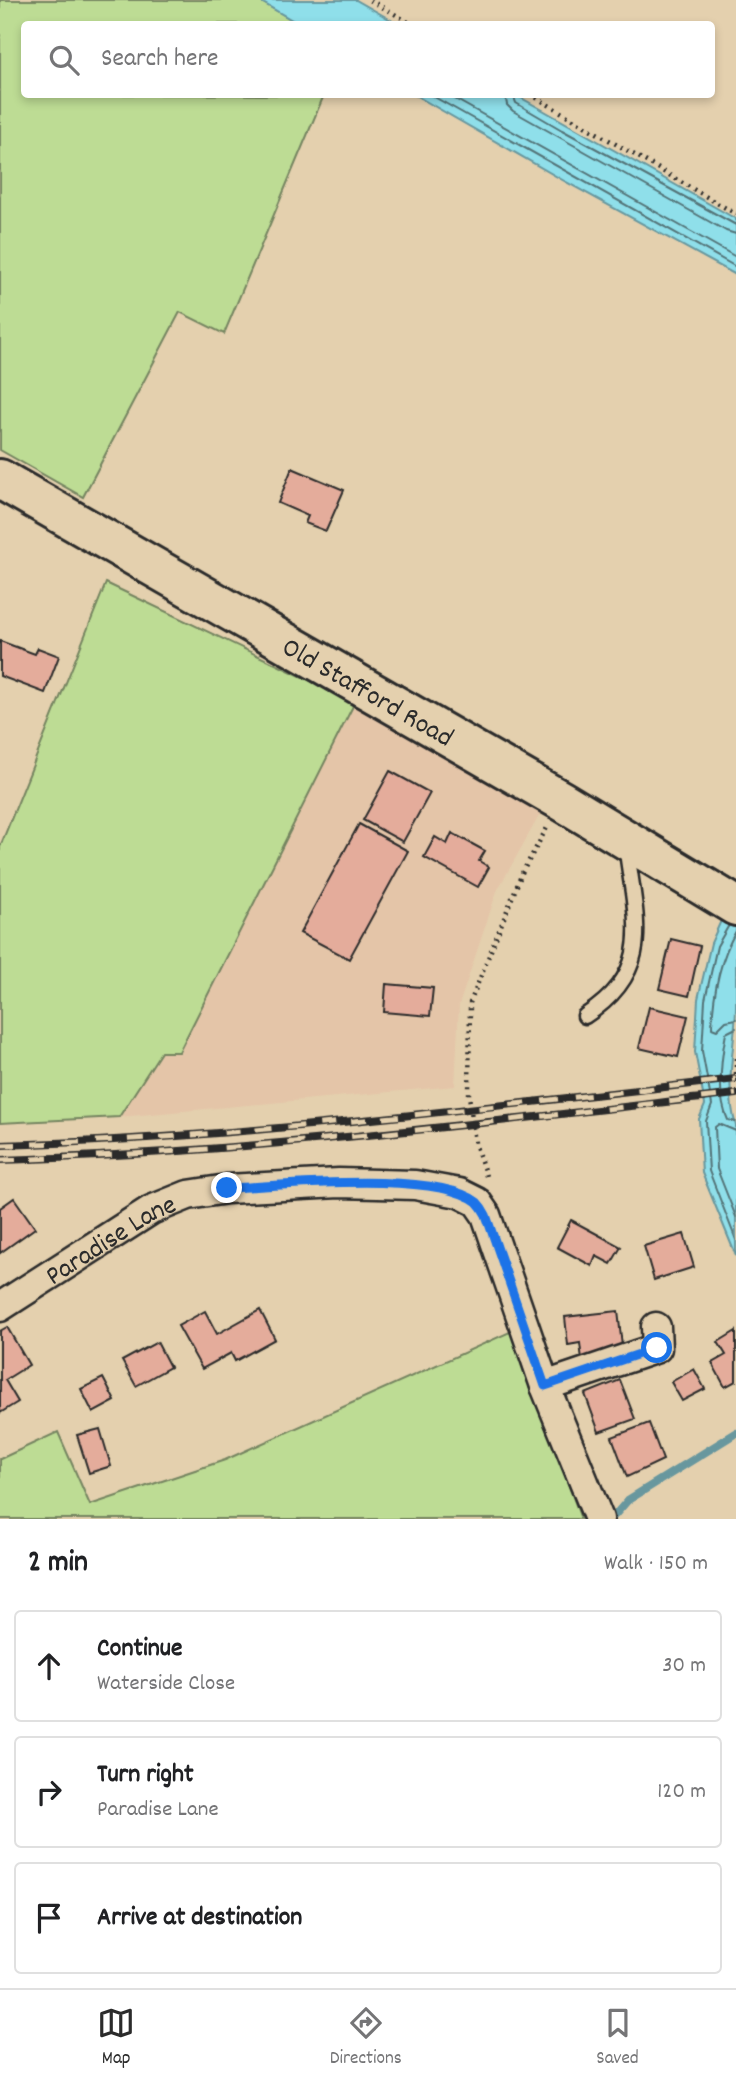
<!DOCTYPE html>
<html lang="en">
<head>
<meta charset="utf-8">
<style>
  :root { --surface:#fff; --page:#f2f2f2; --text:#202124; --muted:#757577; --line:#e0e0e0; --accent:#2b2b2b }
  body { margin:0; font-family:Dekko,sans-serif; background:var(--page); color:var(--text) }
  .stop { position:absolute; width:21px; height:21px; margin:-16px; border:5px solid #1a73e8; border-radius:50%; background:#fff }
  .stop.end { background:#1a73e8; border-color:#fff; box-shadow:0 2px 7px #0008 }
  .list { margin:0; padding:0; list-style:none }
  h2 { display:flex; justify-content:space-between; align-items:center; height:91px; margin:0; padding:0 28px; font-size:30px }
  h2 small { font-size:23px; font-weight:400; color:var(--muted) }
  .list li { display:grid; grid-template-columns:46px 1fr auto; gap:21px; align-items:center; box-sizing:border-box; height:112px; margin:0 14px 14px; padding:0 14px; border:2px solid var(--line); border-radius:7px }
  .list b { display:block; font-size:26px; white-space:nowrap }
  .list p { margin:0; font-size:23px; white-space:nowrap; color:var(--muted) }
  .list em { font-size:23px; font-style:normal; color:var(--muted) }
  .icon { flex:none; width:38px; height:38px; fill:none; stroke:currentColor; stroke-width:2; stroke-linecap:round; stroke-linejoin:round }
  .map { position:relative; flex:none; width:736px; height:1519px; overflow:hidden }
  .search { position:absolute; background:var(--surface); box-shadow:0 4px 10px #0003; left:21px; right:21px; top:21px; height:77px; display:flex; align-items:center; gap:18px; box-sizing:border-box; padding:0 24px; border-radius:7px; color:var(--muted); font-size:26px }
  .sheet { height:469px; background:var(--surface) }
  nav { display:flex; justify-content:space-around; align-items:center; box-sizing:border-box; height:98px; border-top:2px solid var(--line); background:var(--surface); font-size:19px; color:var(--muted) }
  nav a { display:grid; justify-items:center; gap:4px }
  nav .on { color:var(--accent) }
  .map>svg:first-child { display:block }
</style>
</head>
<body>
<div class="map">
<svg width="736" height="1519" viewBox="0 0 736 1519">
  <rect width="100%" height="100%" fill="#e4d0ae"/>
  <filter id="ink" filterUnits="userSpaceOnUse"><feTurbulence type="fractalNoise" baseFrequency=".0143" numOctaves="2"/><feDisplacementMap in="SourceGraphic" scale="14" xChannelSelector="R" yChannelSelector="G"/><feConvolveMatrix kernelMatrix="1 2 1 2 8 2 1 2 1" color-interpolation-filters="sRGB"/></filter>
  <g filter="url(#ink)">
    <!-- built -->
    <polygon fill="#e4c5a8" points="355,702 544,807 497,891 459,1005 455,1086 119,1117 161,1052 179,1052"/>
    <!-- green -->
    <g fill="#bddc94" stroke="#748460" stroke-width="2">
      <polygon points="0,0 258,0 299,24 24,24 24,94 324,95 224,334 180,312 83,497 0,450"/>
      <polygon points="106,583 355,702 179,1052 161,1052 119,1117 0,1123 0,847"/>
      <polygon points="512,1331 581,1519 0,1519 0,1459 58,1432 90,1505 225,1460"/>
    </g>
    <!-- water -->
    <g fill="#8fdfea" stroke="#67979e" stroke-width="2">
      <polygon points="258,0 356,0 398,24 299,24"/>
      <polygon points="415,95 516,95 736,219 736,275 566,182"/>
      <path d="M736,887C736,927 736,967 736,1007C735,1049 724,1085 736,1126V1256L702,1173L699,1119L705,1105L695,1052L698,999L711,943Z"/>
    </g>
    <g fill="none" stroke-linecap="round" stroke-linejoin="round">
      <!-- shore -->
      <g stroke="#537377" stroke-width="2">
        <polyline points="429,94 736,267"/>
        <polyline points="446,94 736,257"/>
        <polyline points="505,94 507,105 513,111 726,231 736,234"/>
        <polyline points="513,94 516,103 562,130 736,225"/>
        <polyline points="729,925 717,946 705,1000 702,1051 712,1105 706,1121 709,1171 736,1240"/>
        <path d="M736,931C720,959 713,995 712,1028L717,1030L726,1021L736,1019"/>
        <path d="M736,1028L726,1033C721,1059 716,1095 728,1120L736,1122"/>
        <polyline points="736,1131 719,1124 715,1127 717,1169 736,1217"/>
      </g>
      <!-- stream -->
      <polyline stroke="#67979e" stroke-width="8" points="615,1515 628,1500 736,1433"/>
    </g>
    <!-- building -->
    <g fill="#e4ac9b" stroke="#2b2b2b" stroke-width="2">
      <polygon points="292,468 344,490 326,531 305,523 308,516 278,503"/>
      <polygon points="0,641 35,654 38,648 59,656 45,693 0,676"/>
      <polygon points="390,771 430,793 403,842 363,820"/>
      <polygon points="359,824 408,851 349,959 300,933"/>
      <polygon points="452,833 485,851 479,861 489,867 478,887 424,857 435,837 447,844"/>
      <polygon points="671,939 700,946 689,996 659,989"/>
      <polygon points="386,984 433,988 430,1016 384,1012"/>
      <polygon points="649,1007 688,1016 678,1057 639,1048"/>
      <polygon points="14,1198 35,1228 0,1253 0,1208"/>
      <polygon points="571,1220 621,1247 611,1264 596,1256 592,1266 557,1247"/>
      <polygon points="684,1234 694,1267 654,1280 644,1246"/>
      <polygon points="260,1310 275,1339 235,1361 231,1353 202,1369 178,1326 205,1311 217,1334"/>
      <polygon points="618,1311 623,1355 582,1360 580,1343 568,1345 565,1317"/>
      <polygon points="7,1327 29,1365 5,1380 18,1402 0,1413 0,1331"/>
      <polygon points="736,1331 736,1381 725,1387 712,1363 726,1355 718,1342"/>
      <polygon points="157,1342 170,1367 136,1386 122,1361"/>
      <polygon points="694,1369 705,1389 682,1401 671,1382"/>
      <polygon points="103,1378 115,1401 93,1413 81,1389"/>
      <polygon points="620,1380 635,1419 599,1432 585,1394"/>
      <polygon points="649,1423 663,1460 627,1477 612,1437"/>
      <polygon points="100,1429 111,1466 89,1473 77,1435"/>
    </g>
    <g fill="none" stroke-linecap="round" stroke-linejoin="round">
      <defs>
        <path id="lane" d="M585,1016C651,973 638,928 628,859L632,847"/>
        <g id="street">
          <path id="s1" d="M0,1307L151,1210L188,1195L227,1189L339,1183L415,1185L459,1193L477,1202L486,1215L545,1386L599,1519"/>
          <polyline points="545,1386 657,1348 656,1327"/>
        </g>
        <g id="secondary">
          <path id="s2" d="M0,479L562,801L736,906"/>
        </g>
      </defs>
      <!-- lane casing -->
      <use href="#lane" stroke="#2b2b2b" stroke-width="19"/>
      <!-- street casing -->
      <use href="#street" stroke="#2b2b2b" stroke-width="33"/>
      <!-- secondary casing -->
      <use href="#secondary" stroke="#2b2b2b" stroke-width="44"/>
      <!-- path -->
      <g stroke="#2b2b2b" stroke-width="4.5" stroke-dasharray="2 5" stroke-linecap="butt">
        <polyline points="370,0 412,24"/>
        <polyline points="530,94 736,214"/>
        <polyline points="736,1058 736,1076"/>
        <polyline points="486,1176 475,1143 469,1095 470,1003 522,873 548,826"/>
      </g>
      <!-- lane -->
      <use href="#lane" stroke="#e4d0ae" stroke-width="14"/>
      <!-- street -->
      <use href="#street" stroke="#e4d0ae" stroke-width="28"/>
      <!-- secondary -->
      <use href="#secondary" stroke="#e4d0ae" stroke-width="38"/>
      <defs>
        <g id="rail">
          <path d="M0,1145C246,1138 491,1106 736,1079"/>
          <path d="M0,1160C246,1153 491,1122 736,1094"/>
        </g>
      </defs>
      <!-- rail casing -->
      <use href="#rail" stroke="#2b2b2b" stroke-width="8"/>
      <!-- rail -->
      <use href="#rail" stroke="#e4d0ae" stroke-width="5" stroke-dasharray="16" stroke-linecap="butt"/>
    </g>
  </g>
  <g fill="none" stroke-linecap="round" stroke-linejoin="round" filter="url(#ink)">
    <!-- route -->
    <path stroke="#1a73e8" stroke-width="9" d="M227,1188C281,1186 436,1170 477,1202C480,1205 484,1211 486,1215L545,1386L657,1348"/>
  </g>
  <g text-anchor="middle" stroke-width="7" stroke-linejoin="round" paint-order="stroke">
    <!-- street labels -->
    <g font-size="28" fill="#2b2b2b" stroke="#e4d0ae">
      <text dy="10" stroke="none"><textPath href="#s2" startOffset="425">Old Stafford Road</textPath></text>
      <text dy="10" stroke="none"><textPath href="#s1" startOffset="130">Paradise Lane</textPath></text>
    </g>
  </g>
</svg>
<div class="stop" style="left:657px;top:1348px"></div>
<div class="stop end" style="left:227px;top:1188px"></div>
<div class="search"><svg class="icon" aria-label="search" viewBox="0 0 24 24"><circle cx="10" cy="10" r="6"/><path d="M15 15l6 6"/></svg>Search here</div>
</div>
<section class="sheet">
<h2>2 min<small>Walk · 150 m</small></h2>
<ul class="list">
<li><svg class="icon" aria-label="ahead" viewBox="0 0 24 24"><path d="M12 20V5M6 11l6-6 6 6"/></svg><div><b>Continue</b><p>Waterside Close</p></div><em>30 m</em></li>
<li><svg class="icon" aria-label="right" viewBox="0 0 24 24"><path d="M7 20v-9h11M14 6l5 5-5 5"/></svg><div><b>Turn right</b><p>Paradise Lane</p></div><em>120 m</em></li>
<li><svg class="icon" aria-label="arrive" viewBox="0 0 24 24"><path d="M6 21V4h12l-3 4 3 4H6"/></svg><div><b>Arrive at destination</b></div></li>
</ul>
</section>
<nav>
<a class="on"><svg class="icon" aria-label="map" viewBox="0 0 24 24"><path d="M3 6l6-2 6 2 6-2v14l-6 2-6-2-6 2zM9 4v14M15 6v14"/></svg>Map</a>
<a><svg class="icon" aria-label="directions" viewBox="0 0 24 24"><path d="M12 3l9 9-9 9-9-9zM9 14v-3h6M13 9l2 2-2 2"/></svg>Directions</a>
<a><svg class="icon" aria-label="saved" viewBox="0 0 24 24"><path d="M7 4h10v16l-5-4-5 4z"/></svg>Saved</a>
</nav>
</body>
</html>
